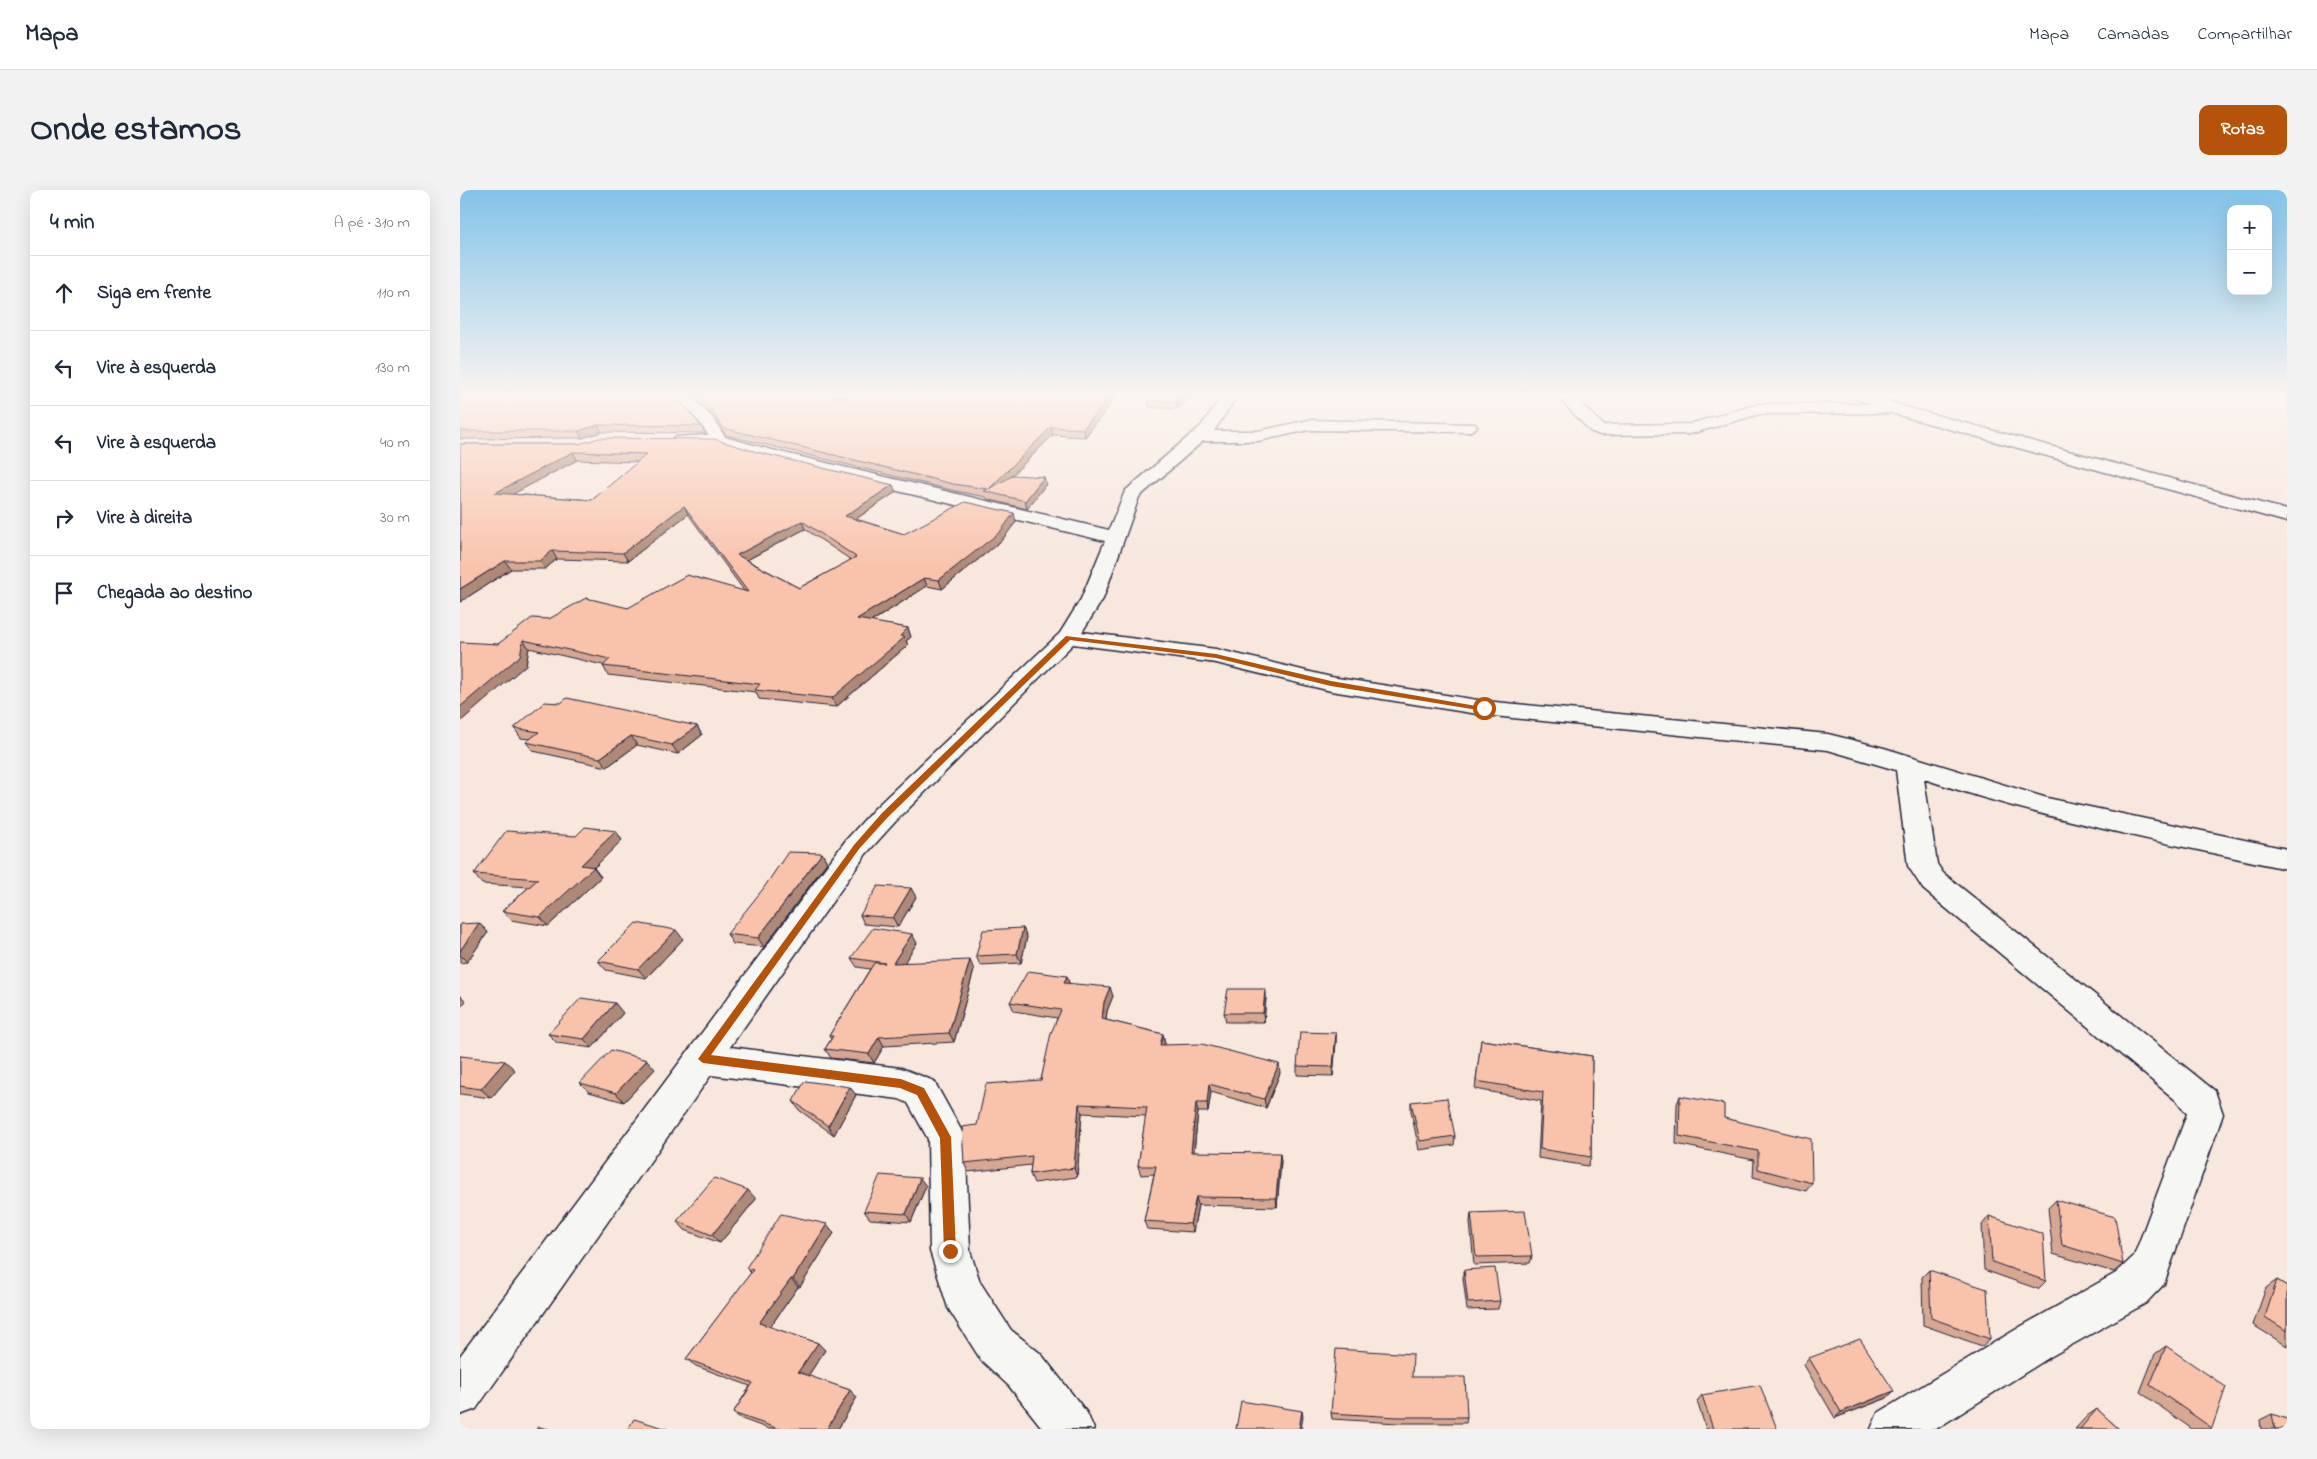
<!DOCTYPE html>
<html lang="pt">
<head>
<meta charset="utf-8">
<style>
  :root { --surface:#fff; --page:#f2f2f3; --text:#1f2937; --muted:#747a83; --line:#e0e1e3; --accent:#b45309 }
  body { margin:0; font-family:"Indie Flower",sans-serif; background:var(--page); color:var(--text) }
  .controls { position:absolute; right:15px; top:15px; display:grid; overflow:hidden; border-radius:10px; box-shadow:0 5px 20px #0002 }
  .controls button { width:45px; height:45px; display:grid; place-items:center; padding:0; border:0; border-bottom:1px solid var(--line); background:var(--surface); color:var(--text); font:25px sans-serif }
  .stop { position:absolute; width:15px; height:15px; margin:-11px; border:4px solid #b45309; border-radius:50%; background:#fff }
  .stop.end { background:#b45309; border-color:#fff; box-shadow:0 1px 5px #0008 }
  .list { margin:0; padding:0; list-style:none }
  h2 { display:flex; justify-content:space-between; align-items:center; height:65px; margin:0; padding:0 20px; font-size:21px }
  h2 small { font-size:16px; font-weight:400; color:var(--muted) }
  .list li { display:grid; grid-template-columns:32px 1fr auto; gap:15px; align-items:center; box-sizing:border-box; height:75px; padding:0 20px; border-top:1px solid var(--line) }
  .list b { display:block; font-size:19px; white-space:nowrap }
  .list em { font-size:16px; font-style:normal; color:var(--muted) }
  .icon { flex:none; width:28px; height:28px; fill:none; stroke:currentColor; stroke-width:2; stroke-linecap:round; stroke-linejoin:round }
  .map { position:relative; flex:none; width:1827px; height:1239px; overflow:hidden; border-radius:10px }
  header { display:flex; align-items:center; gap:30px; box-sizing:border-box; height:70px; padding:0 25px; background:var(--surface); border-bottom:1px solid var(--line) }
  header strong { font-size:24px }
  nav { display:flex; gap:28px; margin-inline-start:auto; font-size:18px }
  .intro { display:flex; align-items:center; justify-content:space-between; box-sizing:border-box; height:120px; padding:0 30px }
  h1 { margin:0; font-size:35px }
  .button { padding:12px 22px; border-radius:10px; background:var(--accent); color:#fff; font-size:18px; font-weight:700 }
  main { display:flex; gap:30px; padding:0 30px }
  aside { flex:1; background:var(--surface); border-radius:10px; box-shadow:0 5px 20px #0002 }
  .map>svg:first-child { display:block }
</style>
</head>
<body>
<header>
<strong>Mapa</strong>
<nav><a>Mapa</a><a>Camadas</a><a>Compartilhar</a></nav>
</header>
<div class="intro"><h1>Onde estamos</h1><a class="button">Rotas</a></div>
<main>
<aside>
<h2>4 min<small>A pé · 310 m</small></h2>
<ul class="list">
<li><svg class="icon" aria-label="ahead" viewBox="0 0 24 24"><path d="M12 20V5M6 11l6-6 6 6"/></svg><div><b>Siga em frente</b></div><em>110 m</em></li>
<li><svg class="icon" aria-label="left" viewBox="0 0 24 24"><path d="M17 20v-9H6M10 6l-5 5 5 5"/></svg><div><b>Vire à esquerda</b></div><em>130 m</em></li>
<li><svg class="icon" aria-label="left" viewBox="0 0 24 24"><path d="M17 20v-9H6M10 6l-5 5 5 5"/></svg><div><b>Vire à esquerda</b></div><em>40 m</em></li>
<li><svg class="icon" aria-label="right" viewBox="0 0 24 24"><path d="M7 20v-9h11M14 6l5 5-5 5"/></svg><div><b>Vire à direita</b></div><em>30 m</em></li>
<li><svg class="icon" aria-label="arrive" viewBox="0 0 24 24"><path d="M6 21V4h12l-3 4 3 4H6"/></svg><div><b>Chegada ao destino</b></div></li>
</ul>
</aside>
<div class="map">
<svg width="1827" height="1239" viewBox="0 0 1827 1239">
  <rect width="100%" height="100%" fill="#f7e7dd"/>
  <filter id="ink" filterUnits="userSpaceOnUse"><feTurbulence type="fractalNoise" baseFrequency=".02" numOctaves="2"/><feDisplacementMap in="SourceGraphic" scale="10" xChannelSelector="R" yChannelSelector="G"/><feConvolveMatrix kernelMatrix="1 2 1 2 8 2 1 2 1" color-interpolation-filters="sRGB"/></filter>
  <g filter="url(#ink)">
    <g fill="none" stroke-linecap="round" stroke-linejoin="round">
      <defs>
        <g id="street">
          <path d="M216,206H231L253,228L265,247L312,260L649,340L665,301L741,236L762,206H777L754,241H798L849,230L1015,234L1017,237L1009,242L849,240L798,251H743L679,307L643,409L622,442L756,459L871,487L1024,511L1368,544L1424,558L1587,608L1827,659V679C1705,653 1583,629 1464,589L1477,674L1483,683L1755,901L1763,924L1704,1094L1686,1113L1590,1167L1476,1239H1411L1418,1223L1560,1137L1656,1083L1674,1066L1727,924L1718,912L1463,699L1448,676L1436,580L1368,560L1024,525L871,501L756,473L613,454L435,632L406,664L270,857L441,878L474,891L505,947L510,1061L520,1092L551,1140L581,1164L627,1223L634,1239H583L549,1196L521,1170L488,1118L470,1061L468,949L448,913L439,909L251,885L16,1219L0,1225V1166L386,650L415,618L600,443L621,409L645,351L301,268L258,255H215L213,251L215,247L248,245L241,234Z"/>
          <polygon points="1097,206 1113,206 1143,235 1229,234 1299,214 1410,214 1398,209 1395,206 1416,206 1442,216 1827,320 1827,332 1431,223 1300,224 1230,244 1140,245 1130,241"/>
        </g>
      </defs>
      <!-- street casing -->
      <use href="#street" stroke="#22223b" stroke-width="3"/>
      <!-- street -->
      <use href="#street" fill="#f6f6f2" fill-rule="evenodd"/>
    </g>
    <!-- wall -->
    <g fill="#d6a893" stroke="#22223b" fill-rule="evenodd">
      <polygon points="0,206 241,236 245,243 142,242 122,248 0,249"/>
      <polygon points="233,206 657,206 625,247 593,245 550,287 584,287 586,294 567,319 527,309 526,307 495,301 266,245 254,227"/>
      <polygon points="690,206 733,206 717,219 689,217 688,210"/>
      <path d="M0,254H119L436,302L396,329L444,344L556,332L542,350L482,399L467,396L411,432L448,438L451,447L446,451L448,455L376,517L299,509L296,502L148,485L143,476V475L69,458L66,475L38,454L89,429L285,402L228,324L168,371L97,369L85,379H51L0,412ZM117,270L178,272L132,310L52,304ZM345,339L391,370L339,398L287,370Z"/>
      <polygon points="237,536 242,545 218,564 177,555 147,577 73,561 66,552 70,549 61,548 54,538"/>
      <polygon points="162,650 134,678 141,687 88,736 51,730 42,721 69,697 22,694 14,684"/>
      <polygon points="362,663 367,672 304,757 273,754 267,744"/>
      <polygon points="456,707 438,737 404,734 400,725"/>
      <polygon points="0,734 28,742 7,772 0,773"/>
      <polygon points="563,738 567,747 561,773 520,775 516,766"/>
      <polygon points="223,749 186,788 146,780 138,771"/>
      <polygon points="457,753 444,772 514,780 494,852 424,856 414,873 371,868 365,859 371,849 369,846 410,779 397,777 391,768"/>
      <polygon points="609,793 653,806 647,821 646,830 703,844 705,854 705,855 820,883 806,918 751,902 748,922 738,922 734,962 821,971 817,1017 738,1015 733,1042 687,1039 684,1031 694,984 681,985 678,976 686,926 622,923 617,987 574,993 570,984 571,975 508,982 504,973 517,935 581,890 597,828 554,821 550,812"/>
      <polygon points="805,799 806,808 804,832 766,832 764,823"/>
      <polygon points="163,823 132,858 97,853 88,844"/>
      <polygon points="876,843 876,852 873,886 837,885 837,876"/>
      <polygon points="1021,850 1132,866 1131,967 1128,976 1078,968 1081,911 1015,899"/>
      <polygon points="0,866 55,880 31,908 0,904"/>
      <polygon points="195,879 164,912 129,902 120,893"/>
      <polygon points="396,905 374,945 339,920 333,911"/>
      <polygon points="1220,906 1264,928 1352,993 1346,1001 1293,987 1294,970 1216,954 1217,914"/>
      <polygon points="951,912 995,946 994,955 959,960 951,921"/>
      <polygon points="466,996 451,1032 410,1029 404,1021"/>
      <polygon points="296,1009 260,1053 225,1040 217,1031"/>
      <polygon points="1596,1010 1663,1074 1654,1082 1593,1064 1588,1018"/>
      <polygon points="1011,1023 1072,1066 1070,1073 1014,1075 1010,1032"/>
      <polygon points="1529,1026 1586,1091 1578,1099 1524,1080 1522,1035"/>
      <polygon points="374,1043 340,1097 338,1097 310,1137 358,1153 365,1160 348,1186 390,1200 397,1207 378,1239 309,1239 282,1229 273,1223 290,1196 236,1176 226,1169 291,1083 286,1078"/>
      <polygon points="1004,1080 1040,1111 1038,1119 1007,1120 1003,1088"/>
      <polygon points="1469,1080 1530,1149 1522,1156 1463,1135 1462,1087"/>
      <polygon points="1817,1090 1827,1096 1827,1156 1793,1135 1806,1098"/>
      <polygon points="1706,1156 1752,1238 1751,1239 1732,1239 1680,1202 1695,1164"/>
      <polygon points="1349,1168 1427,1208 1375,1228 1344,1175"/>
      <polygon points="952,1187 1007,1227 1006,1233 937,1233 872,1229 871,1223"/>
      <polygon points="1242,1205 1317,1239 1246,1239 1237,1211"/>
      <polygon points="1637,1219 1659,1239 1615,1239 1627,1226"/>
      <polygon points="1812,1224 1827,1239 1801,1239 1800,1230"/>
    </g>
    <!-- shaded-wall -->
    <g fill="#ae8878" stroke="#22223b">
      <polygon points="650,206 657,206 625,247 623,239"/>
      <polygon points="723,206 733,206 717,219 716,212"/>
      <polygon points="138,235 142,242 122,248 118,241"/>
      <polygon points="591,237 593,245 534,303 529,299"/>
      <polygon points="113,262 117,270 40,311 35,303"/>
      <polygon points="584,287 586,294 567,319 565,311"/>
      <polygon points="433,295 436,302 388,334 385,326"/>
      <polygon points="224,316 228,324 168,371 163,363"/>
      <polygon points="554,323 556,332 542,350 482,399 479,390"/>
      <polygon points="342,331 345,339 281,373 277,365"/>
      <polygon points="92,361 97,369 85,379 80,371"/>
      <polygon points="45,371 51,379 0,412 0,399"/>
      <polygon points="464,388 467,396 401,438 397,429"/>
      <polygon points="448,438 451,447 446,451 448,455 376,517 372,508"/>
      <polygon points="63,450 69,458 66,475 0,532 0,517"/>
      <polygon points="237,536 242,545 218,564 212,555"/>
      <polygon points="171,546 177,555 147,577 140,568"/>
      <polygon points="156,641 162,650 134,678 141,687 88,736 80,727 121,675"/>
      <polygon points="362,663 367,672 304,757 298,748"/>
      <polygon points="451,698 456,707 438,737 433,728"/>
      <polygon points="19,733 28,742 7,772 0,765 0,761"/>
      <polygon points="563,738 567,747 561,773 557,764"/>
      <polygon points="216,740 223,749 186,788 178,779"/>
      <polygon points="452,744 457,753 438,782 433,773"/>
      <polygon points="510,770 514,780 494,852 489,843"/>
      <polygon points="607,786 610,796 604,793"/>
      <polygon points="650,797 653,806 647,821 645,838 642,829 644,812"/>
      <polygon points="805,799 806,808 804,832 803,823"/>
      <polygon points="0,805 6,811 0,818"/>
      <polygon points="155,813 163,823 132,858 124,849"/>
      <polygon points="876,843 876,852 873,886 873,877"/>
      <polygon points="703,844 705,854 702,864 700,855"/>
      <polygon points="419,847 424,856 414,873 409,864"/>
      <polygon points="187,870 195,879 164,912 156,903"/>
      <polygon points="45,871 55,880 31,908 21,899"/>
      <polygon points="819,874 820,883 806,918 804,909"/>
      <polygon points="749,894 751,902 748,922 747,913"/>
      <polygon points="390,897 396,905 374,945 368,936"/>
      <polygon points="736,913 738,922 733,970 731,962"/>
      <polygon points="619,914 622,923 617,987 614,978"/>
      <polygon points="820,963 821,971 817,1017 816,1008"/>
      <polygon points="460,988 466,996 451,1032 446,1024"/>
      <polygon points="288,1000 296,1009 260,1053 252,1045"/>
      <polygon points="736,1007 738,1015 733,1042 730,1034"/>
      <polygon points="367,1034 374,1043 340,1097 333,1089"/>
      <polygon points="331,1089 338,1097 307,1141 299,1133"/>
      <polygon points="358,1153 365,1160 346,1189 338,1182"/>
      <polygon points="390,1200 397,1207 378,1239 367,1239"/>
      <polygon points="1434,1201 1427,1208 1375,1228 1381,1222"/>
      <polygon points="842,1221 843,1227 841,1239 839,1239"/>
    </g>
    <!-- building -->
    <g fill="#f9c3ab" stroke="#22223b" fill-rule="evenodd">
      <polygon points="0,206 216,206 241,236 138,235 118,241 0,241"/>
      <polygon points="237,206 650,206 623,239 591,237 529,299 554,285 584,287 565,311 524,301 528,299 493,294 263,238 251,219"/>
      <polygon points="690,206 723,206 716,212 688,210"/>
      <path d="M139,248L254,249L297,262L433,295L385,326L444,344L505,312L554,323L540,342L479,390L464,388L397,429L448,438L440,446L445,447L372,508L295,500L300,494L143,476L150,469L63,450L60,466L0,517V452L38,454L72,428L89,429L126,408L168,418L227,385L288,402L224,316L163,363L92,361L80,371H45L0,399V254H119ZM113,262L187,264L132,310L35,303ZM342,331L396,367L339,398L277,365Z"/>
      <polygon points="107,508 237,536 212,555 171,546 140,568 66,552 79,542 54,538 85,512 101,513"/>
      <polygon points="125,637 156,641 121,675 134,677 80,727 42,721 78,689 14,684 46,641 116,646"/>
      <polygon points="328,662 362,663 298,748 267,744 303,699"/>
      <polygon points="418,696 451,698 433,728 400,725"/>
      <polygon points="19,733 0,761 0,734"/>
      <polygon points="176,733 216,740 178,779 138,771"/>
      <polygon points="413,738 452,744 433,773 510,770 489,843 419,847 409,864 365,859 373,846 369,846 414,773 425,773 391,768"/>
      <polygon points="563,738 557,764 516,766 523,740"/>
      <polygon points="568,781 607,786 604,793 650,797 644,812 642,829 703,844 700,855 742,854 819,874 804,909 749,894 747,913 736,913 731,962 820,963 816,1008 736,1007 730,1034 684,1031 696,976 678,976 687,917 619,914 614,978 570,984 572,966 504,973 502,937 517,935 526,894 581,890 591,843 601,820 550,812"/>
      <polygon points="768,799 805,799 803,823 764,823"/>
      <polygon points="121,808 155,813 124,849 88,844"/>
      <polygon points="840,842 876,843 873,877 837,876"/>
      <polygon points="1021,850 1132,866 1131,967 1080,959 1083,902 1016,891"/>
      <polygon points="151,860 187,870 156,903 120,893"/>
      <polygon points="0,866 45,871 21,899 0,896"/>
      <polygon points="345,891 390,897 368,936 333,911"/>
      <polygon points="1220,906 1264,914 1264,928 1351,949 1352,993 1298,979 1298,961 1219,946"/>
      <polygon points="987,908 995,946 960,951 951,912"/>
      <polygon points="420,985 460,988 446,1024 404,1021"/>
      <polygon points="254,988 288,1000 252,1045 217,1031"/>
      <polygon points="1596,1010 1655,1027 1663,1074 1602,1055"/>
      <polygon points="1065,1021 1072,1066 1016,1067 1011,1023"/>
      <polygon points="321,1024 367,1034 333,1089 331,1089 299,1133 358,1153 338,1182 390,1200 367,1239 319,1239 273,1223 293,1193 226,1169 293,1080 286,1078"/>
      <polygon points="1529,1026 1583,1044 1586,1091 1532,1072"/>
      <polygon points="1035,1078 1040,1111 1008,1113 1004,1080"/>
      <polygon points="1469,1080 1527,1099 1530,1149 1471,1128"/>
      <polygon points="1817,1090 1827,1096 1827,1141 1805,1127"/>
      <polygon points="1400,1149 1434,1201 1381,1222 1349,1168"/>
      <polygon points="1706,1156 1766,1197 1752,1238 1690,1195"/>
      <polygon points="876,1159 953,1164 952,1187 1005,1187 1007,1227 937,1227 871,1223"/>
      <polygon points="1300,1195 1317,1239 1253,1239 1242,1205"/>
      <polygon points="781,1211 842,1221 839,1239 776,1239"/>
      <polygon points="1637,1219 1659,1239 1620,1239"/>
      <polygon points="1812,1224 1827,1229 1827,1239 1815,1239"/>
      <polygon points="174,1229 207,1239 168,1239"/>
      <polygon points="78,1237 89,1239 77,1239"/>
    </g>
  </g>
  <!-- sky -->
  <linearGradient id="sky" x2="0" y2="1"><stop stop-color="#83c3e9"/><stop offset="0.54" stop-color="#fbf4f0"/><stop offset="1" stop-color="#fbf4f0" stop-opacity="0"/></linearGradient>
  <rect width="1827" height="379" fill="url(#sky)"/>
  <!-- route -->
  <polygon fill="#b45309" points="606,446 756,464 871,491 1028,518 1024,521 871,496 756,468 610,450 428,627 399,659 251,865 441,889 464,898 491,947 496,1061 490,1067 484,1061 480,948 457,905 440,898 243,873 238,869 394,655 422,623"/>
</svg>
<div class="controls">
<button>+</button>
<button>−</button>
</div>
<div class="stop" style="left:1024px;top:518px"></div>
<div class="stop end" style="left:490px;top:1061px"></div>
</div>
</main>
</body>
</html>
